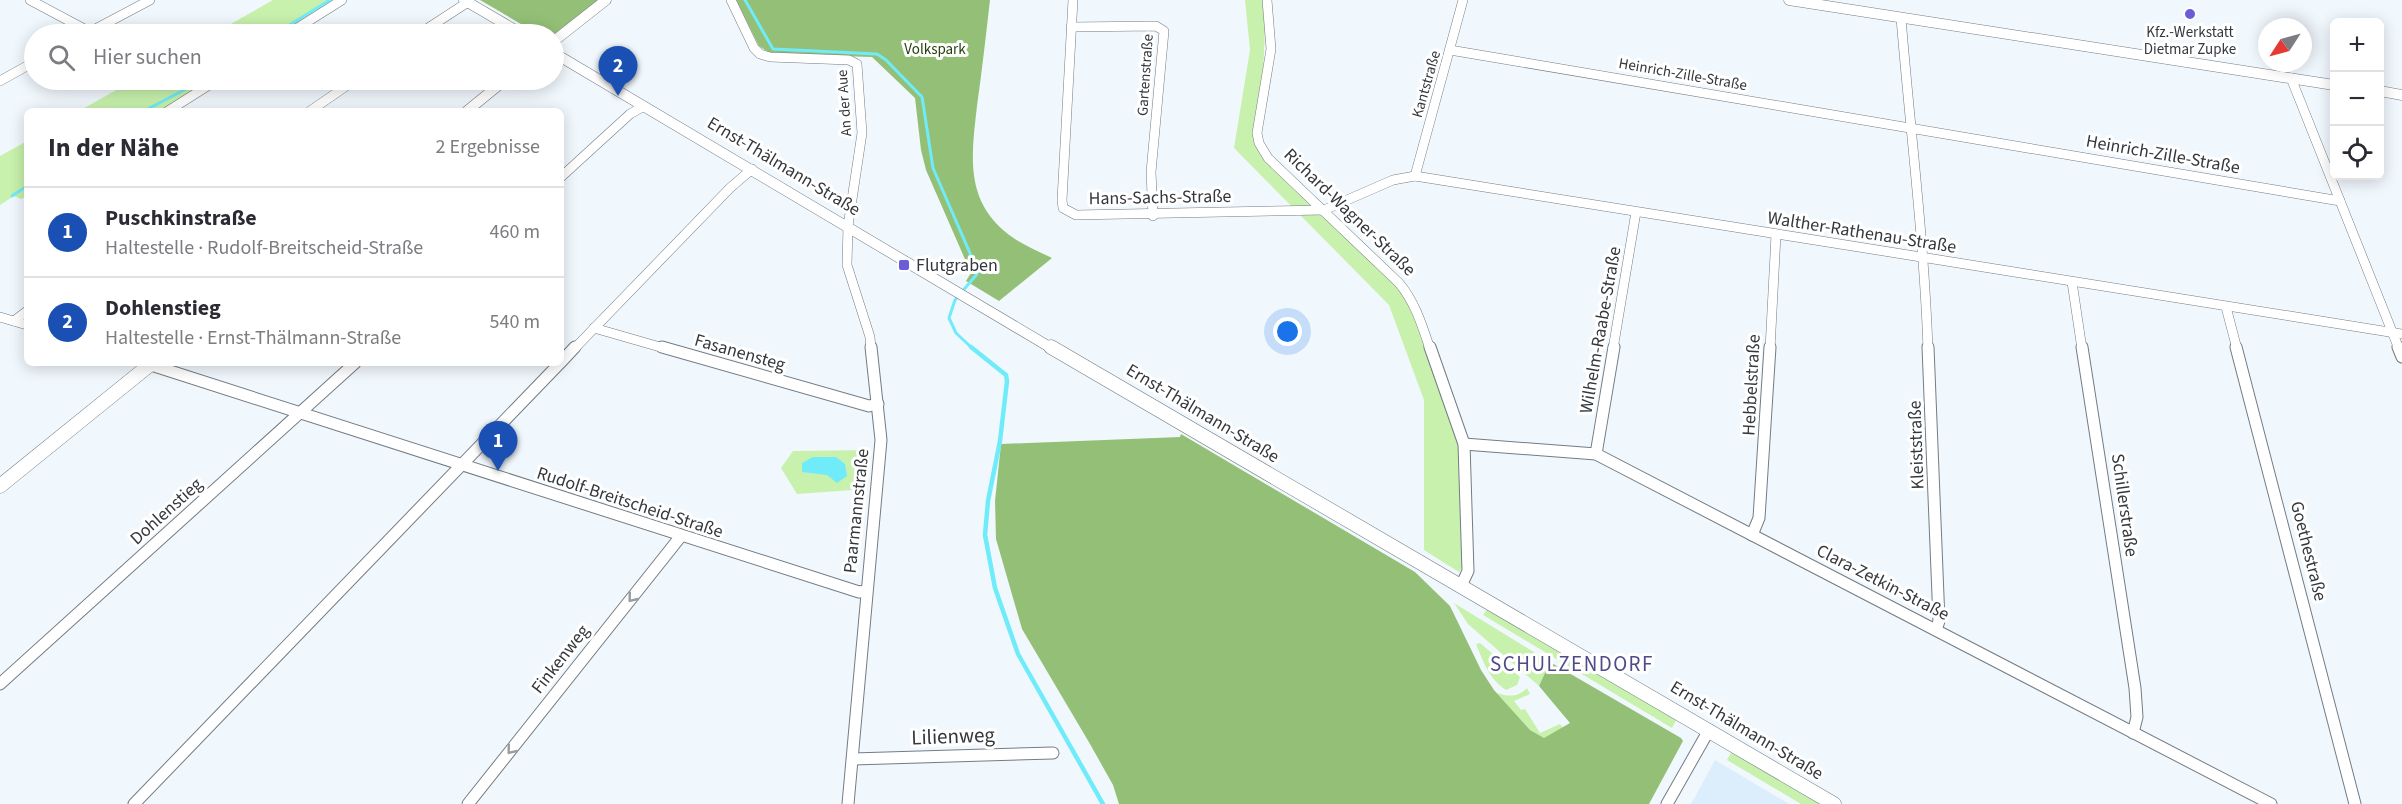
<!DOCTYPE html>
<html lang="de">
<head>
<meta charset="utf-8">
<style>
  :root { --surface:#fff; --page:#f7f7f7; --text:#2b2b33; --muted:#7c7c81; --line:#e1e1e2; --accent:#b45309 }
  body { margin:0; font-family:"Source Sans 3",sans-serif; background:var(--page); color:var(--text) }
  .controls { position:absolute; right:18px; top:18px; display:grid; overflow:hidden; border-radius:9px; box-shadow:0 3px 15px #0003 }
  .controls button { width:54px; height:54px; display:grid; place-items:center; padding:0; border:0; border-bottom:2px solid var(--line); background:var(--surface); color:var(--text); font:30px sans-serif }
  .compass { position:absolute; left:2258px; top:18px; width:54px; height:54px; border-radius:50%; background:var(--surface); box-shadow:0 3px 15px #0003; rotate:234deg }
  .you { position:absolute; left:1288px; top:332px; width:21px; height:21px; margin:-15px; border:4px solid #fff; border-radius:50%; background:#1a73e8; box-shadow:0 0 0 9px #1a73e833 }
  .badge { display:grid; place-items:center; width:39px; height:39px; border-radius:50%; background:var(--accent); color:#fff; font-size:20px; font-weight:700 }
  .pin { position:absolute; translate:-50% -50px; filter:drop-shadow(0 2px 3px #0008) }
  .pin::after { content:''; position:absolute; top:32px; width:21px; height:18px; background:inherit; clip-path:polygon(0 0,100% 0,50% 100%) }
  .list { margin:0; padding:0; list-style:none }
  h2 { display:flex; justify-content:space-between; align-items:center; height:78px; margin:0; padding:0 24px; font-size:26px }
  h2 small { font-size:20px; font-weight:400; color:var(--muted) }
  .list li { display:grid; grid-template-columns:39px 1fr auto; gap:18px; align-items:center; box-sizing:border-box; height:90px; padding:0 24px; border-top:2px solid var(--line) }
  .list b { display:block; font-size:22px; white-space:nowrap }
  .list p { margin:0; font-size:20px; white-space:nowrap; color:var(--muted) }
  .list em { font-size:20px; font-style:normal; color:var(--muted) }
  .icon { flex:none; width:33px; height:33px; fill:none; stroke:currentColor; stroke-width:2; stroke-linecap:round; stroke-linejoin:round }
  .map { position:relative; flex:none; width:2402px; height:804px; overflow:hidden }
  .search { position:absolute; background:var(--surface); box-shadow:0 3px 15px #0003; left:24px; top:24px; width:540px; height:66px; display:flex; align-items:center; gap:15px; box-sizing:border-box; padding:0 21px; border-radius:33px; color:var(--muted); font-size:22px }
  .panel { position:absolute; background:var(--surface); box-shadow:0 3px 15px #0003; left:24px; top:108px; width:540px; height:258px; border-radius:9px }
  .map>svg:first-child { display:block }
</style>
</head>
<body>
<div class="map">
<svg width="2402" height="804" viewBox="0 0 2402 804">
  <rect width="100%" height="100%" fill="#f1f8fd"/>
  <!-- built -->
  <polygon fill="#dcedfc" points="1715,760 1789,804 1691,804"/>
  <!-- green -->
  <g fill="#c7f1ac">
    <polygon points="273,0 335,0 281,34 213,34"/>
    <path d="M1245,0H1265C1265,29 1265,57 1261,86C1259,105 1249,129 1257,147L1391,280L1403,294L1413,312L1458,444L1462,568L1459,572L1424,550V400L1389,305L1234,148L1250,50Z"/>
    <polygon points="134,80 210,80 160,111 79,111"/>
    <polygon points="27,141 27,196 21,199 14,196 0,205 0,156"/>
    <polygon points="871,450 866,489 797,494 781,468 793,451"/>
    <polygon points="1454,603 1550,662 1539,686 1468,624"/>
    <polygon points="1488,608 1677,719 1672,728 1483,615"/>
    <path d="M1480,643L1520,677L1517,685L1506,690C1489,679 1483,661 1476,644Z"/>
    <path d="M1527,688L1530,694L1514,701L1521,710L1525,709L1540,733L1560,724L1563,728L1544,738L1530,730L1497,693C1509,697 1519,697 1527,688Z"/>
    <polygon points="1731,753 1743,757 1822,804 1801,804 1727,760"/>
  </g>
  <!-- forest -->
  <g fill="#93c076">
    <polygon points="480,0 600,0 554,37 554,34 538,34"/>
    <path d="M736,0H990C986,35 982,70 977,106C971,158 964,205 1015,239C1026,246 1040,252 1052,258L999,301L966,281L971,273L926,170L921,150L915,98L872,57L771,54L759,46Z"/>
    <polygon points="1181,434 1415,572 1450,606 1481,670 1494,690 1530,730 1544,738 1570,723 1539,686 1550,662 1681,738 1683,741 1649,804 1119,804 1113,785 1090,744 1022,629 996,539 995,501 1001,444 1180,437"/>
  </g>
  <!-- water -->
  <polygon fill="#70ebf9" points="813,457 836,457 845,464 847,476 837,483 827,475 802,472 802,463"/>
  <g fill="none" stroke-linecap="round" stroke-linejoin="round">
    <!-- stream-far1 -->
    <g stroke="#70ebf9" stroke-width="3">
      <polyline points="745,0 773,49 877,54 886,60 922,97 933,168 976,267 977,274 955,300 949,318 956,333 973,349"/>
      <polyline points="275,34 330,0"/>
      <polyline points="144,111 203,80"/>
      <polyline points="12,196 27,186"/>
    </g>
    <!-- stream -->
    <polyline stroke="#70ebf9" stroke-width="4.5" points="971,347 1006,375 1007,381 1000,441 988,501 985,535 995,588 1018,654 1103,804"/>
    <defs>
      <g id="minor-far1">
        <polyline points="30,0 90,32"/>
        <polyline points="731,0 754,48 760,54 770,57 849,60 857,64 862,133 848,226 847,265 870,337 871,349"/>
        <polyline points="1073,0 1062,200 1063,208 1076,215 1324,210 1393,180 1415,176 2402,334"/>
        <path d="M1267,0L1271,49L1257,133L1259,143L1268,158L1399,283C1415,302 1422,325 1430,349"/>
        <path d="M1901,18C1910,128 1924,238 1928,349"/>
        <polyline points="1071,27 1156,26 1164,31 1151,172 1153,216"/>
        <polyline points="86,34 150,0"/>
        <polyline points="288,34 342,0"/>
        <polyline points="419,34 468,2"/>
        <polyline points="1450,50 2340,201"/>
        <polyline points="2291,78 2399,349"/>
        <polyline points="0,81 34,62"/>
        <polyline points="168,111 217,80"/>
        <polyline points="310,111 355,80"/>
        <polyline points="1415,176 1463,0"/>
        <polyline points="561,177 630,114 644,106"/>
        <polyline points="2072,282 2082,349"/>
        <polyline points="2226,307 2237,349"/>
        <polyline points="0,317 27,325"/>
        <polyline points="14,321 27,311"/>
        <polyline points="594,328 667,349"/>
        <polyline points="574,349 730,188 752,169"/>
        <polyline points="1613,349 1636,212"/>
        <polyline points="1770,349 1776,235"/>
      </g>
      <g id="minor">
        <polyline points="662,347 869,406 878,404"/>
        <polyline points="1430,347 1464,444 1468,571 1461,586"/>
        <polyline points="1928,347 1939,621 1936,630"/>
        <polyline points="2082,347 2135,688 2137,717 2133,733"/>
        <polyline points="2236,347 2355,804"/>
        <polyline points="2398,347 2402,357"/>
        <polyline points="561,362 575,347"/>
        <polyline points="145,363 859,592 866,591"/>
        <polyline points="1464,444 1596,454 2271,804"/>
        <polyline points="1596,454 1614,347"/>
        <polyline points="1752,535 1759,518 1770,347"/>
        <polyline points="0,684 355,363"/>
        <polyline points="853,759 1053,753"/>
        <polyline points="134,804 560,363"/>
        <polyline points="468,804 681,536"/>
        <polyline points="848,804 881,440 871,347"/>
        <polyline points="1667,804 1709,730"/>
      </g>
      <g id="tertiary-far1">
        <polyline points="464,0 522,34"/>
        <polyline points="1789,0 2334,85"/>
        <polyline points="554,41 606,0"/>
        <polyline points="554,53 1053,349"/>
        <polyline points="2380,91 2402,95"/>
        <polyline points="467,111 505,80"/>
      </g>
      <g id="tertiary">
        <polyline points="1051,347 1834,804"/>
        <polyline points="0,486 152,363"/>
      </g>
    </defs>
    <!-- minor-far1 casing -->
    <use href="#minor-far1" stroke="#737c84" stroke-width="10"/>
    <!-- minor casing -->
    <use href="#minor" stroke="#737c84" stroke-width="13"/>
    <!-- tertiary-far1 casing -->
    <use href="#tertiary-far1" stroke="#737c84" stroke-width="11"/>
    <!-- tertiary casing -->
    <use href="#tertiary" stroke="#737c84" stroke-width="15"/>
    <!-- minor-far1 -->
    <use href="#minor-far1" stroke="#fff" stroke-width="9"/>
    <!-- minor -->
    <use href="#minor" stroke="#fff" stroke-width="11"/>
    <!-- tertiary-far1 -->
    <use href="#tertiary-far1" stroke="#fff" stroke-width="10"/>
    <!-- tertiary -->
    <use href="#tertiary" stroke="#fff" stroke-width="14"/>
  </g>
  <!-- one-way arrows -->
  <defs><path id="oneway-chevron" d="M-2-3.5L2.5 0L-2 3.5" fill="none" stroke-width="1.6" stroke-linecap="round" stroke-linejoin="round" transform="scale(1.5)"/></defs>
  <g stroke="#9a9c9e">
    <use href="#oneway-chevron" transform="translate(632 598) rotate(129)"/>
    <use href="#oneway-chevron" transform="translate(511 750) rotate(129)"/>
  </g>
  <!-- markers -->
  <g fill="#6b5dd7" stroke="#fff" stroke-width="2">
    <circle cx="2190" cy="14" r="6"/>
    <rect x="898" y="259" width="12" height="12" rx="3"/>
  </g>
  <g text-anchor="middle" stroke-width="6" stroke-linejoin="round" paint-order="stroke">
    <!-- far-poi labels -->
    <g font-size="15" fill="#34383c" stroke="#fff">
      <text x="2190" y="37">Kfz.-Werkstatt<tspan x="2190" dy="17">Dietmar Zupke</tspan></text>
    </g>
    <!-- far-park labels -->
    <g font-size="15" fill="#24400b" stroke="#fff">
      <text x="935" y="54">Volkspark</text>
    </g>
    <!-- far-street labels -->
    <g font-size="15" fill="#34383c" stroke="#fff">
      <text transform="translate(1683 74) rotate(10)" y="5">Heinrich-Zille-Straße</text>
      <text transform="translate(1145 75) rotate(-86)" y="5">Gartenstraße</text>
      <text transform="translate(1426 84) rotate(-74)" y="5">Kantstraße</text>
      <text transform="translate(844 103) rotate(-94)" y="5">An der Aue</text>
    </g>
    <!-- street labels -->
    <g font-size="18" fill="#34383c" stroke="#fff">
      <text transform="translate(2163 154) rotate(10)" y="6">Heinrich-Zille-Straße</text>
      <text transform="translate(784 166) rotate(31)" y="6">Ernst-Thälmann-Straße</text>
      <text transform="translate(1160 197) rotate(-1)" y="6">Hans-Sachs-Straße</text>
      <text transform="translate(1350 212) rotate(44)" y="6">Richard-Wagner-Straße</text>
      <text transform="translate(1862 232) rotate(9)" y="6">Walther-Rathenau-Straße</text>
      <text transform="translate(1600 330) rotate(-80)" y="6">Wilhelm-Raabe-Straße</text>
      <text transform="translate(740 352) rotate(16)" y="6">Fasanensteg</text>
      <text transform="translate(1751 385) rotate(-87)" y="6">Hebbelstraße</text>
      <text transform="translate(1203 413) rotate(31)" y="6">Ernst-Thälmann-Straße</text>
      <text transform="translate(1916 445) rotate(-92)" y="6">Kleiststraße</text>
      <text transform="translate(630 502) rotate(18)" y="6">Rudolf-Breitscheid-Straße</text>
      <text transform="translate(2125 505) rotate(82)" y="6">Schillerstraße</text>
      <text transform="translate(166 511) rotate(-42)" y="6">Dohlenstieg</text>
      <text transform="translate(856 511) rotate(-84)" y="6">Paarmannstraße</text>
      <text transform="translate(2309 551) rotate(76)" y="6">Goethestraße</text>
      <text transform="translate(1883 582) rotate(27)" y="6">Clara-Zetkin-Straße</text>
      <text transform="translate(560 659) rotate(-52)" y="6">Finkenweg</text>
      <text transform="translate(1747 730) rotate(31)" y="6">Ernst-Thälmann-Straße</text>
    </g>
    <!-- poi labels -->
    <g font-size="18" fill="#34383c" stroke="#fff" text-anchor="start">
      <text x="916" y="271">Flutgraben</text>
    </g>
    <!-- quarter labels -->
    <g font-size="21" letter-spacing="1.5" fill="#4f4b89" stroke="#fff">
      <text x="1572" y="671">SCHULZENDORF</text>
    </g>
    <!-- near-street labels -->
    <g font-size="21" fill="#34383c" stroke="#fff">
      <text transform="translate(953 736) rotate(-2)" y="7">Lilienweg</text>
    </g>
  </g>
</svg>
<div class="controls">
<button>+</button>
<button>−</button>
<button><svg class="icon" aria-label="locate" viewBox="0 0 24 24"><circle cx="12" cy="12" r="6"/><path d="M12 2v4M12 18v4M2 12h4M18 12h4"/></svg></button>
</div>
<svg class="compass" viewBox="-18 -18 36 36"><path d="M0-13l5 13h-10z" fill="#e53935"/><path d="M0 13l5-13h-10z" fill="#7c7c81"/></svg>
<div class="you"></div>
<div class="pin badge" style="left:498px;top:471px;background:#1a4fb4">1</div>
<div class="pin badge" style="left:618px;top:96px;background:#1a4fb4">2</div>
<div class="search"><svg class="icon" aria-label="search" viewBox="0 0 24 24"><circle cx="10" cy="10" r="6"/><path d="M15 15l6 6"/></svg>Hier suchen</div>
<section class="panel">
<h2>In der Nähe<small>2 Ergebnisse</small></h2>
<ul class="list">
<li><span class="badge" style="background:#1a4fb4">1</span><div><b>Puschkinstraße</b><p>Haltestelle · Rudolf-Breitscheid-Straße</p></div><em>460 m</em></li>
<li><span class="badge" style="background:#1a4fb4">2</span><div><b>Dohlenstieg</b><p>Haltestelle · Ernst-Thälmann-Straße</p></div><em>540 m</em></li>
</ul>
</section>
</div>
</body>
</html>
